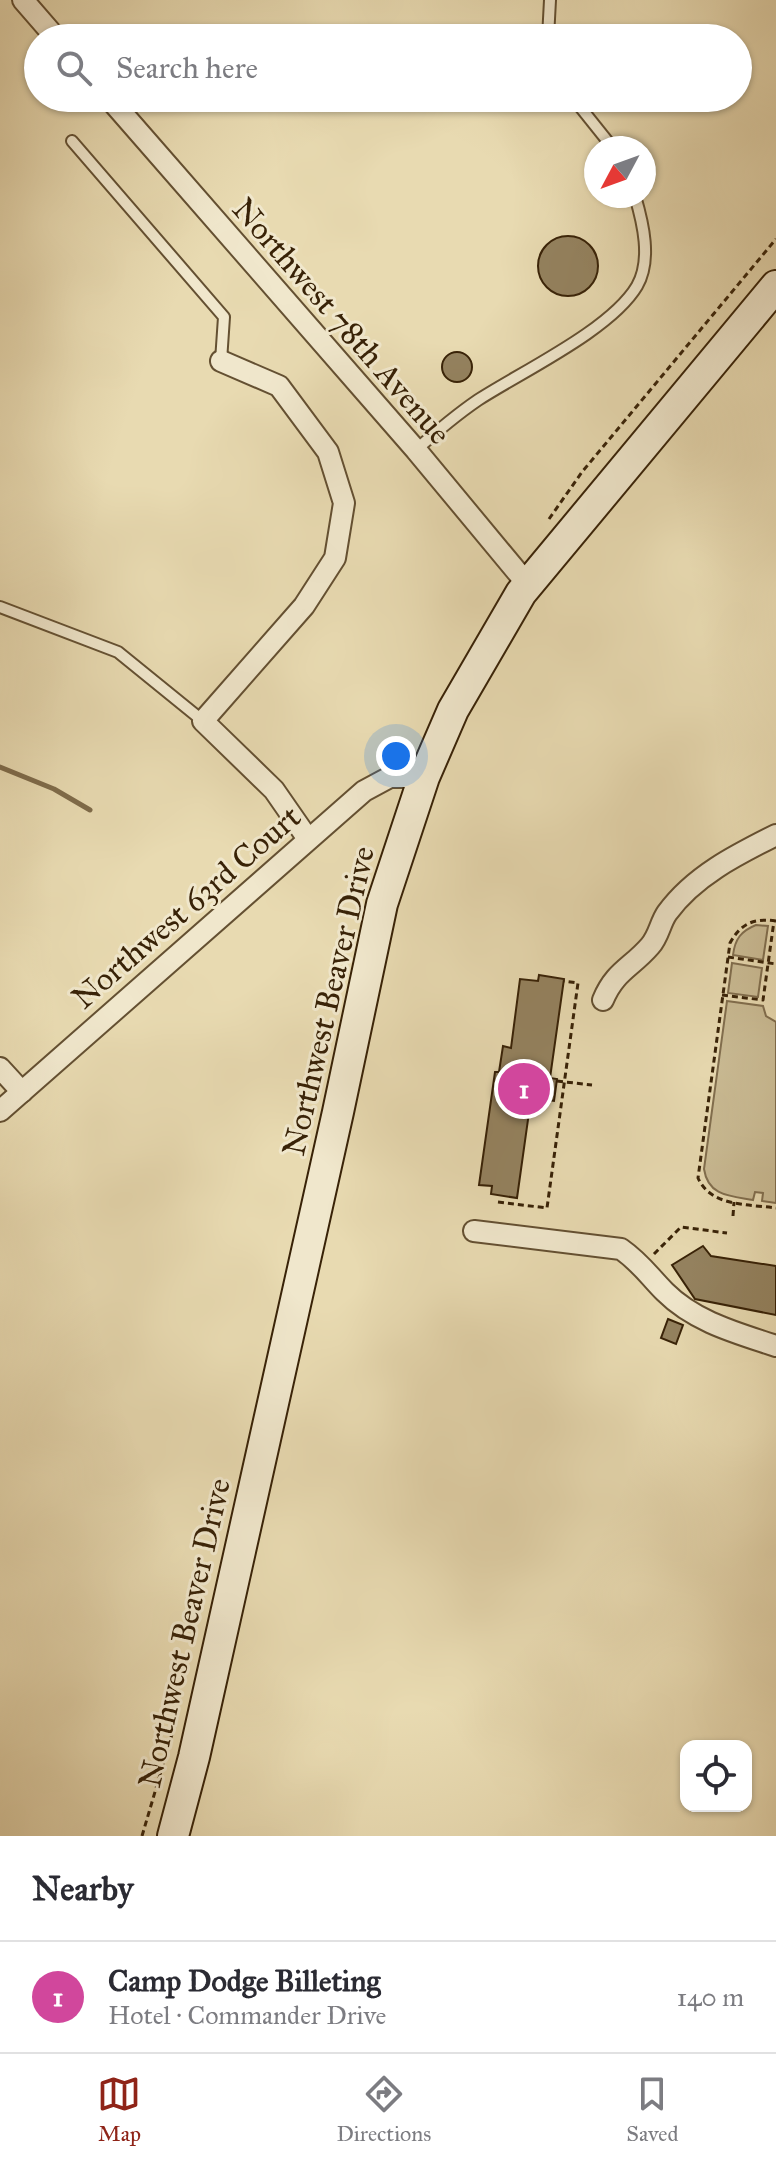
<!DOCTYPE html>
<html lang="en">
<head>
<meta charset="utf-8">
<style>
  :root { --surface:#fff; --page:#f7f7f7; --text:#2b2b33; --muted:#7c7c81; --line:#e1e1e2; --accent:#8f2418 }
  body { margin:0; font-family:"IM FELL Great Primer",serif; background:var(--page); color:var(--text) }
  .controls { position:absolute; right:24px; bottom:24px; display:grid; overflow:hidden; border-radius:16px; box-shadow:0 2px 6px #0004 }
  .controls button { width:72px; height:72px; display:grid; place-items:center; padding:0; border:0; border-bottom:2px solid var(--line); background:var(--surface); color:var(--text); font:40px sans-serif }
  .compass { position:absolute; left:584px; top:136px; width:72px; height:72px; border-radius:50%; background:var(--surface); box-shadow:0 2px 6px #0004; rotate:229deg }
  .you { position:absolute; left:396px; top:756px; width:28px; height:28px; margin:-20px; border:6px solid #fff; border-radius:50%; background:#1a73e8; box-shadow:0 0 0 12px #1a73e833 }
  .badge { display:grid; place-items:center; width:52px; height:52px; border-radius:50%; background:var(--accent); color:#fff; font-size:26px; font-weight:700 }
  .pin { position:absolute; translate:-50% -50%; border:4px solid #fff; box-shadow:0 2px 8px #0006 }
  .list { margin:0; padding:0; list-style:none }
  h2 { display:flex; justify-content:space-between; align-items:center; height:104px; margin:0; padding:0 32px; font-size:34px }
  h2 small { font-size:26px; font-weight:400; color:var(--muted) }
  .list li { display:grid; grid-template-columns:52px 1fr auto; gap:24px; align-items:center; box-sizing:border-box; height:112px; padding:0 32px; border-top:2px solid var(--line) }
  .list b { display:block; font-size:30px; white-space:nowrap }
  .list p { margin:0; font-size:26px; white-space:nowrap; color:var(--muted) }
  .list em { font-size:26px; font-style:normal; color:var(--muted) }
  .icon { flex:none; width:44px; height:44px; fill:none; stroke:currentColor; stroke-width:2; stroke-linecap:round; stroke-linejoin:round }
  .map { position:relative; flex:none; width:776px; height:1836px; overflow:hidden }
  .search { position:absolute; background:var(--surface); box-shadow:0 2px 6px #0004; left:24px; right:24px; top:24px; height:88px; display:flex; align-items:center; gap:20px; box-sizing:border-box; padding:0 28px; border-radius:44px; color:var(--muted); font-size:30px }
  .sheet { height:216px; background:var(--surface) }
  nav { display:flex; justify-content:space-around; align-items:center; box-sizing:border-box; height:112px; border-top:2px solid var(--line); background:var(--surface); font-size:22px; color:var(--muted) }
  nav a { display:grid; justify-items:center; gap:4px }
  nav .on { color:var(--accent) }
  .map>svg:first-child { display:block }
</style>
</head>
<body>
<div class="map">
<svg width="776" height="1836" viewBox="0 0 776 1836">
  <rect width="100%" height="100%" fill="#e8dab1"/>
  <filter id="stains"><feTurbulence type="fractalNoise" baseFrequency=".0025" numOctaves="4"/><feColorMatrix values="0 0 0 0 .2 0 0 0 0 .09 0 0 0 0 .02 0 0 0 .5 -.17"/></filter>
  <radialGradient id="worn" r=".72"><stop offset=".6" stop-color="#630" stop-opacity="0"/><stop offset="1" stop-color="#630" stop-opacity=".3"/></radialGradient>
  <!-- green -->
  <g fill="#cabb94" stroke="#816e4e" stroke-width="2">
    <path d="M756,925L768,926L763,960L733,955C735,939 741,931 756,925Z"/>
    <polygon points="732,963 762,968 758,997 728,993"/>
    <path d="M727,1001L763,1006L766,1016L776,1022V1203L762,1201L763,1193L755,1192L753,1200C730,1196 708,1196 704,1169Z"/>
  </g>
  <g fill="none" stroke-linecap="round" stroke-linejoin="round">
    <!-- stream -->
    <polyline stroke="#7e6b4a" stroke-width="5" points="0,767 54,789 90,810"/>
  </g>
  <!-- building -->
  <g fill="#94825f" stroke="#382207" stroke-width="2">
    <circle cx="568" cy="266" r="30"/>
    <circle cx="457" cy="367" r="15"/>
    <polygon points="539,975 564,979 550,1078 557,1079 554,1101 531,1098 517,1198 491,1194 492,1186 479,1185 495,1072 499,1072 503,1046 511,1048 520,979 538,981"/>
    <polygon points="703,1246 711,1256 776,1266 776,1315 695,1299 672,1265"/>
    <polygon points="668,1319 683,1325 676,1344 661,1338"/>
  </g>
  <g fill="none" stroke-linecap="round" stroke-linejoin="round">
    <defs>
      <g id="service">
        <polyline points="548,38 550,0"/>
        <polyline points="573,98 613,148"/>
        <polyline points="72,141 224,317 221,361"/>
        <path d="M416,450C436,432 456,415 478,400C521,372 611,330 637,286C652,260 643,223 635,196"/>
        <polyline points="0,607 118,652 203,721"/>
      </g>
      <g id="minor">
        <polyline points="23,0 56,38"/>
        <polyline points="109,98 416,450 528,585"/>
        <polyline points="221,361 279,386 328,452 344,503 335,558 304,606 203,721 274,790 308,839"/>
        <path d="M603,1000C615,971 631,968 650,946C659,936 660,923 667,913C694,876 736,855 776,835"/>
        <polyline points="0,1068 22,1092"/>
        <polyline points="0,1111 364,791 390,777 424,777"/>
        <path d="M474,1231L621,1249C641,1263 649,1276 665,1292C695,1322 737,1333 776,1346"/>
      </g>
      <polyline id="secondary" points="173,1836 194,1757 338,1112 382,904 424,777 453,710 521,593 776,286"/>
    </defs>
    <!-- service casing -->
    <use href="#service" stroke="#645032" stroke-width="14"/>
    <!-- minor casing -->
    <use href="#minor" stroke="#645032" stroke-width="24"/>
    <!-- secondary casing -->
    <use href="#secondary" stroke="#382207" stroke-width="34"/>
    <!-- path -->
    <g stroke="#382207" stroke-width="3" stroke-dasharray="6 4" stroke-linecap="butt">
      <polyline points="549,519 582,472 776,239"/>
      <path d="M776,921C754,918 741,923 730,943L698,1178C711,1207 748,1204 776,1208"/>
      <polyline points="728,957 776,964"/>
      <polyline points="722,995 763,1000 774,921"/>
      <polyline points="557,1081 592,1085"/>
      <polyline points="498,1202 547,1208 578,983 564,981"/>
      <polyline points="733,1216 734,1202"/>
      <polyline points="654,1254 681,1227 727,1233"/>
      <polyline points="142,1836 177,1717"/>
    </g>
    <!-- service -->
    <use href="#service" stroke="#f0e7cc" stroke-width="10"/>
    <!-- minor -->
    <use href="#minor" stroke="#f0e7cc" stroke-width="20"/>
    <!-- secondary -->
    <use href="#secondary" stroke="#f0e7cc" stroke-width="30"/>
  </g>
  <g text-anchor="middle" stroke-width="6" stroke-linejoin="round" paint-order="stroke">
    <!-- street labels -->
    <g font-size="32" fill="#382207" stroke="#f0e7cc">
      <text transform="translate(342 321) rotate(49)" y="11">Northwest 78th Avenue</text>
      <text transform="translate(186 907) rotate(-41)" y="11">Northwest 63rd Court</text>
      <text transform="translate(328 1001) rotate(-77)" y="11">Northwest Beaver Drive</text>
      <text transform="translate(184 1633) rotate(-77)" y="11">Northwest Beaver Drive</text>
    </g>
  </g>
  <rect width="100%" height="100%" filter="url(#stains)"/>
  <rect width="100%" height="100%" fill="url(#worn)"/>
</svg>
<div class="controls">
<button><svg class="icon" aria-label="locate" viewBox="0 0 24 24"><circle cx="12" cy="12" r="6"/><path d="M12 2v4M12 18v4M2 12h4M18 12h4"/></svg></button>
</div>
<svg class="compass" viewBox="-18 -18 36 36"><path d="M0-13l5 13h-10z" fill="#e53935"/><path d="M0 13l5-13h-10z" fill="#7c7c81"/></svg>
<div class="you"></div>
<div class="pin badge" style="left:524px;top:1089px;background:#d1479c">1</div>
<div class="search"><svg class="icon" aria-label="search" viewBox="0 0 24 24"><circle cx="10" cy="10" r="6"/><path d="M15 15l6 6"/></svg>Search here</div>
</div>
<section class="sheet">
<h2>Nearby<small></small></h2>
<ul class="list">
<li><span class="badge" style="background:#d1479c">1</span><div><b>Camp Dodge Billeting</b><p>Hotel · Commander Drive</p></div><em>140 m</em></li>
</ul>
</section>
<nav>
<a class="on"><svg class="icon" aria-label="map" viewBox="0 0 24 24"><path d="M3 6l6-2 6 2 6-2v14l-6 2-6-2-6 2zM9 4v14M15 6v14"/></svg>Map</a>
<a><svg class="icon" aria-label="directions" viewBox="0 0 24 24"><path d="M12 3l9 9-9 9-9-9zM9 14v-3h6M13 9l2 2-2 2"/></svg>Directions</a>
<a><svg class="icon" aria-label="saved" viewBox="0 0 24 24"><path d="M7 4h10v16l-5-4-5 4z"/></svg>Saved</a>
</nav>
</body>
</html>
